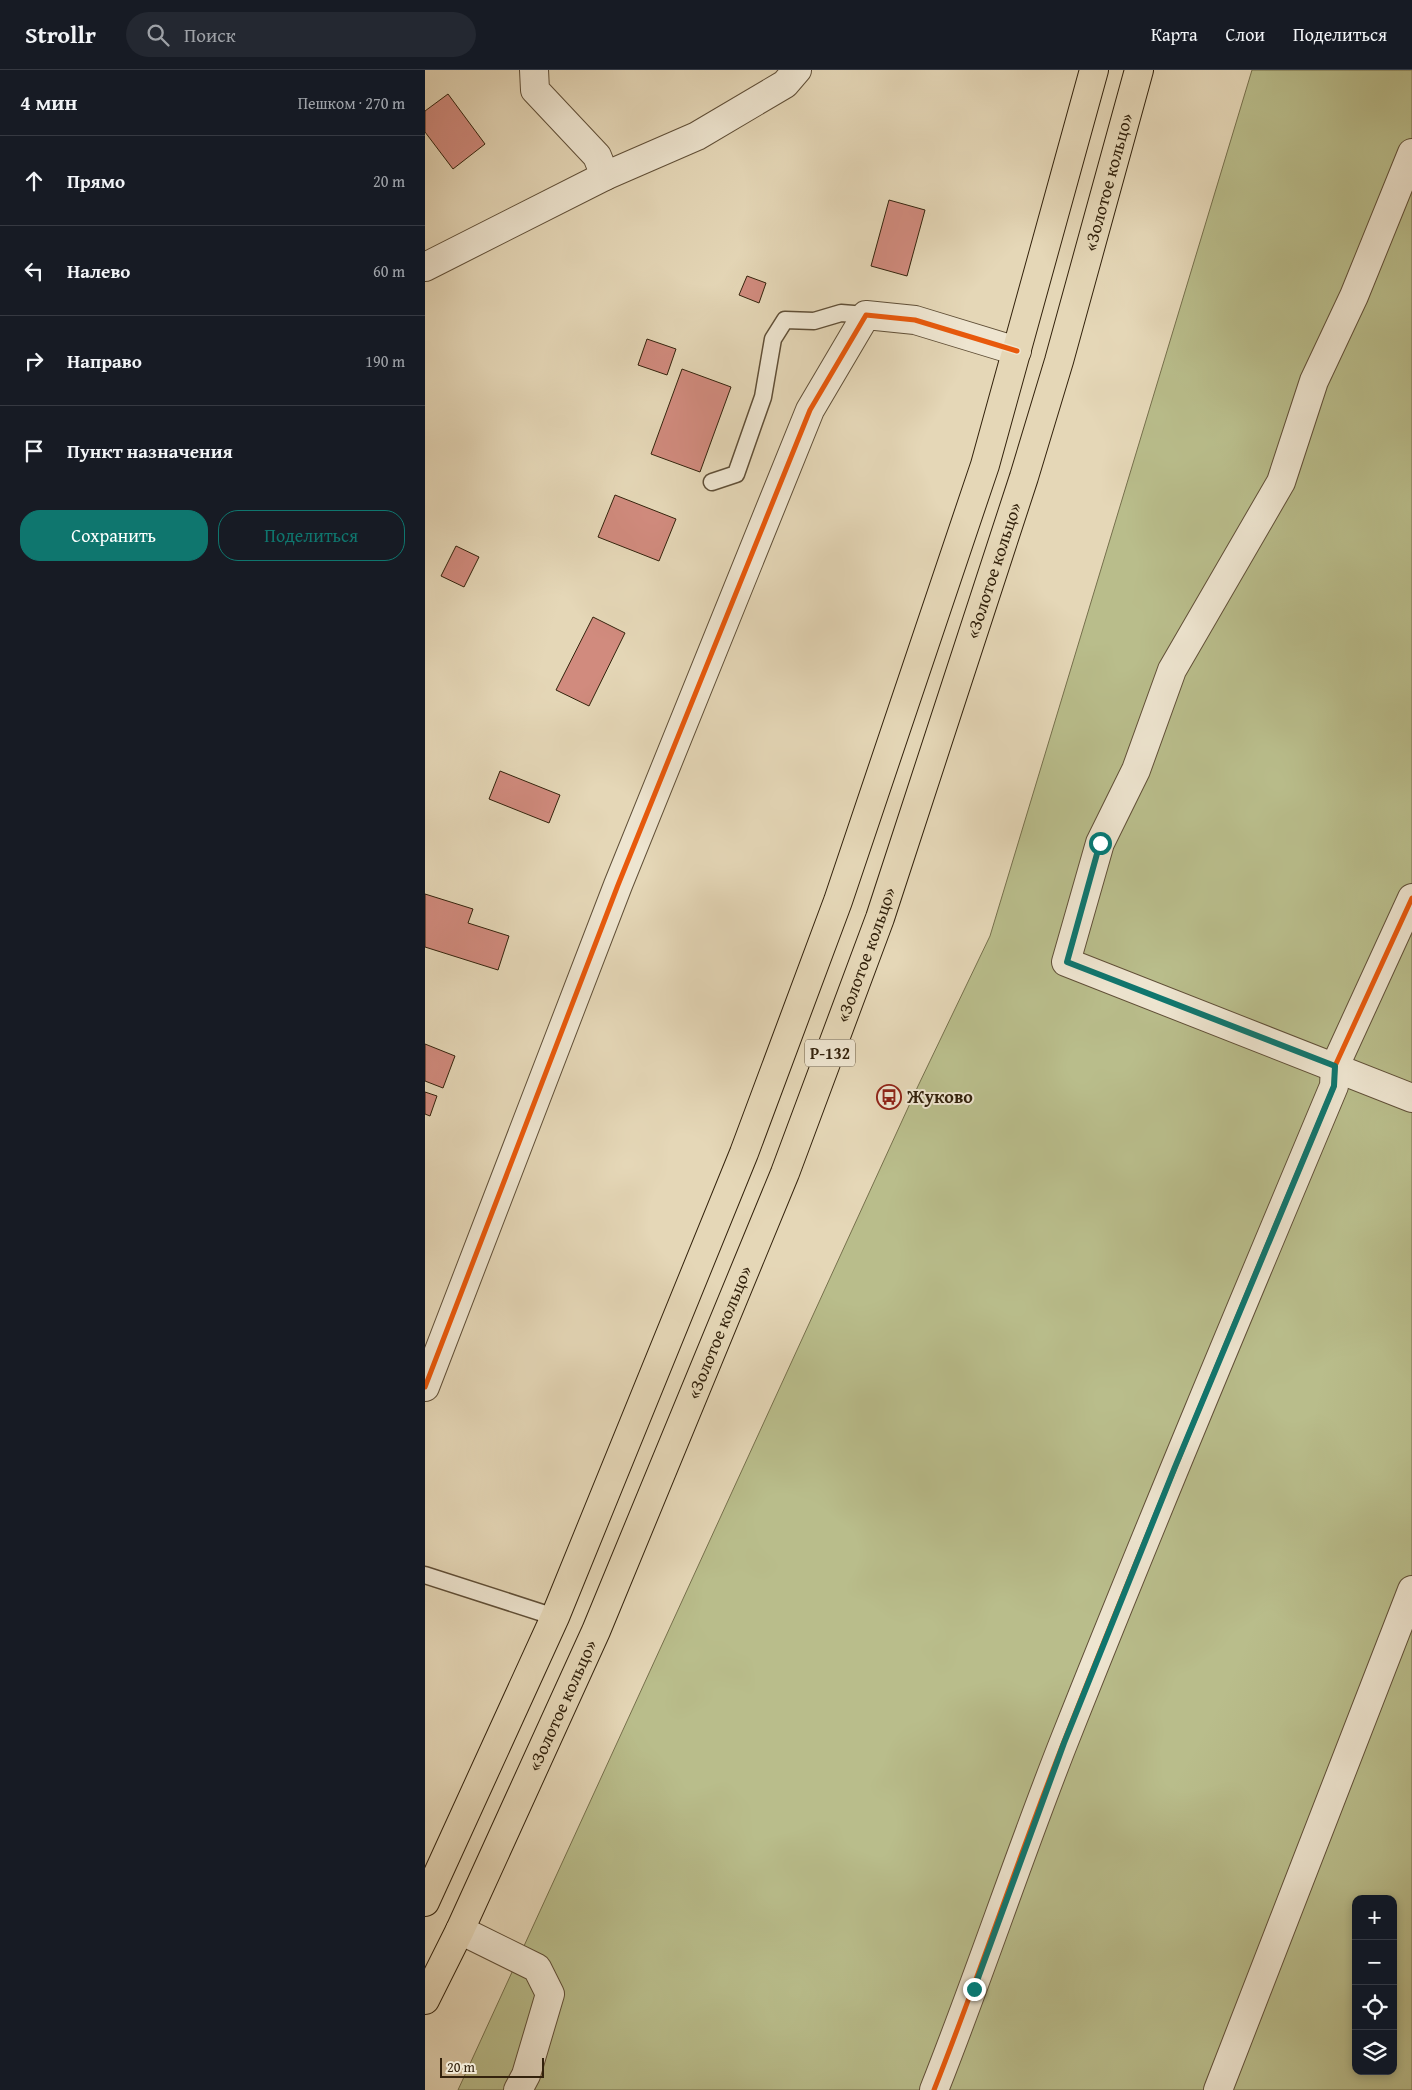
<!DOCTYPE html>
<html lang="ru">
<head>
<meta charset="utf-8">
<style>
  :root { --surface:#171b24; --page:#242831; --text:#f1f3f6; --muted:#9ea1a6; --line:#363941; --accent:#0f766e }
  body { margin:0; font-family:"Gentium Book Plus",serif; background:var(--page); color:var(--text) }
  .controls { position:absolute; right:15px; bottom:15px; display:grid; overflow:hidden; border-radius:10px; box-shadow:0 2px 8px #0003 }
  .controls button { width:45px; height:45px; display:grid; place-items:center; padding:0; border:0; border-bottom:1px solid var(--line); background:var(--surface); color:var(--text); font:25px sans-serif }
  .scale { position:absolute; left:15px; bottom:12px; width:104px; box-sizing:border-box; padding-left:5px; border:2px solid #33220c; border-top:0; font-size:14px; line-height:18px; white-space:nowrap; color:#33220c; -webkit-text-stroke:4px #eee5d0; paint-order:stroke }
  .stop { position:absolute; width:15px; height:15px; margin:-11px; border:4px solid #0f766e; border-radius:50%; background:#fff }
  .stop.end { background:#0f766e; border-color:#fff; box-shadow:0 1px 5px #0008 }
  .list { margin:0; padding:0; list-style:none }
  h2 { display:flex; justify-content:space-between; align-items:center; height:65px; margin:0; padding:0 20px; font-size:21px }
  h2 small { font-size:16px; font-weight:400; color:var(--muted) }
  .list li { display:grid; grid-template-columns:32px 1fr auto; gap:15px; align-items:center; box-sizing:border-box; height:90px; padding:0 20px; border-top:1px solid var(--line) }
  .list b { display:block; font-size:19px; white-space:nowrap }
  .list em { font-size:16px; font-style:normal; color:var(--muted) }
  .actions { display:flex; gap:10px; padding:15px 20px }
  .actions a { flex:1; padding:11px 0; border:1px solid var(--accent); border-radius:20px; text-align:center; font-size:18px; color:var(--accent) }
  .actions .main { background:var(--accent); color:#fff }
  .icon { flex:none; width:28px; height:28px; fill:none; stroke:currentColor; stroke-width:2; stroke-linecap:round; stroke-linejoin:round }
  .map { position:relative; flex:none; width:987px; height:2020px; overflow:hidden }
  header { display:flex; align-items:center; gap:30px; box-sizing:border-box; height:70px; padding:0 25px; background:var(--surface); border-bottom:1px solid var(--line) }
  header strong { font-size:24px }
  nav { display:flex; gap:28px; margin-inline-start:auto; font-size:18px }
  .search { width:350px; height:45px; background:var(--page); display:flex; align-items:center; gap:12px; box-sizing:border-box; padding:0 18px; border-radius:28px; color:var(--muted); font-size:19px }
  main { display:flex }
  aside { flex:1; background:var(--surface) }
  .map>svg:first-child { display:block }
</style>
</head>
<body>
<header>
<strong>Strollr</strong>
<div class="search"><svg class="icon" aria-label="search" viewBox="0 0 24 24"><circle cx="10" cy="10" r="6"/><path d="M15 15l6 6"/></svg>Поиск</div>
<nav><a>Карта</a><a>Слои</a><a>Поделиться</a></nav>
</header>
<main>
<aside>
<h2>4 мин<small>Пешком · 270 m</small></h2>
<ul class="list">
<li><svg class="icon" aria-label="ahead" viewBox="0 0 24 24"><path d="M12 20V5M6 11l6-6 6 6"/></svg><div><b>Прямо</b></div><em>20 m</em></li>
<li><svg class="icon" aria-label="left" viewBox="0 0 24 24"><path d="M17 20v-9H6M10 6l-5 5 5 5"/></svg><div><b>Налево</b></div><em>60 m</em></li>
<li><svg class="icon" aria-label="right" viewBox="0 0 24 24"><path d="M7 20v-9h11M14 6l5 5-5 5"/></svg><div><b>Направо</b></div><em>190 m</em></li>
<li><svg class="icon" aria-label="arrive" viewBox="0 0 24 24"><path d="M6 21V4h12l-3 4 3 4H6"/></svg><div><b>Пункт назначения</b></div></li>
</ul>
<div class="actions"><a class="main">Сохранить</a><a>Поделиться</a></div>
</aside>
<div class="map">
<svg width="987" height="2020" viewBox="0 0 987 2020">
  <rect width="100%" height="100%" fill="#e5d7b7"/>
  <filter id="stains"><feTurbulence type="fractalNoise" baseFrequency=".004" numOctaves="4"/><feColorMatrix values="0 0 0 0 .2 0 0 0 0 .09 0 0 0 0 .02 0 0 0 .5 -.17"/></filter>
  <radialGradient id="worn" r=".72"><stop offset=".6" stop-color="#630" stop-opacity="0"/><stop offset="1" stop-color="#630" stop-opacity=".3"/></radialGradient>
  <!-- green -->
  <path fill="#b9bd8b" stroke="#76704c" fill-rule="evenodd" d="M827,0H987V2020H33L493,1016L565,866ZM931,1829H968V2001H931Z"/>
  <!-- building -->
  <g fill="#d18b7e" stroke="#33220c">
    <polygon points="23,24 60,74 28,99 0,62 0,41"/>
    <polygon points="464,130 500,140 482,206 446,196"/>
    <polygon points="322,206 341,213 334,233 314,225"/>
    <polygon points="222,269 251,279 242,305 213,295"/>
    <polygon points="257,299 306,317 275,402 226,384"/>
    <polygon points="190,425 251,449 234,491 173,467"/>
    <polygon points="31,476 54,487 39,517 16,506"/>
    <polygon points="168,547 200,563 164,636 131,620"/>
    <polygon points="75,701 135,725 124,753 64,729"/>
    <polygon points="0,824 48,839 43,853 84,866 73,900 0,877"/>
    <polygon points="0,974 30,986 18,1018 0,1011"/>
    <polygon points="0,1022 12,1026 5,1046 0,1044"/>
  </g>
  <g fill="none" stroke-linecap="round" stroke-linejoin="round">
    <defs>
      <g id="service">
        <polyline points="287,412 311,404 338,327 348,269 360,250 389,251 416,243 441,245"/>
        <polyline points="0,1505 130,1547"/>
      </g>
      <g id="minor">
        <polyline points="109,0 110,20 172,86 180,106"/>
        <polyline points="987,83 929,226 889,311 856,412 747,600 711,700 675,773 641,892 987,1028"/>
        <polyline points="0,197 180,106 272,66 360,14 372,0"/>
        <polyline points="0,1317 193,815 385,340 441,245 490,250 592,281"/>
        <polyline points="35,1860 112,1898 125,1924 101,2005 93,2020"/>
        <path d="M509,2020C555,1904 594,1785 640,1669C727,1450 818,1233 909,1016L910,996L987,828"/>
        <polyline points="793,2020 987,1520"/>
      </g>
      <g id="trunk">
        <polyline points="0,1832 130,1547 319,1083 413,831 560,395 669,0"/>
        <path id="s1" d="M0,1930L35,1860L171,1561L360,1103L455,848L599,407L634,291L714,0"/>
      </g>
    </defs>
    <!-- service casing -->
    <use href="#service" stroke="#604f37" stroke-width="19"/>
    <!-- minor casing -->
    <use href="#minor" stroke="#604f37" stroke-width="30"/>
    <!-- trunk casing -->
    <use href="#trunk" stroke="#33220c" stroke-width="30"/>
    <!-- service -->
    <use href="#service" stroke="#eee5d0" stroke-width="16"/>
    <!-- minor -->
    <use href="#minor" stroke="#eee5d0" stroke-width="28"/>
    <!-- trunk -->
    <use href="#trunk" stroke="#e5d7b7" stroke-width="28"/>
    <defs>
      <g id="cycleway">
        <polyline points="0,1317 193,815 385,340 441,245 490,250 592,281"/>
        <path d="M509,2020C555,1904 594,1785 640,1669C727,1450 818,1233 909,1016L910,996L987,828"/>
      </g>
    </defs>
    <!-- cycleway casing -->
    <use href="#cycleway" stroke="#eee5d0" stroke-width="8"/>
    <!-- cycleway -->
    <use href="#cycleway" stroke="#e8590c" stroke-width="5"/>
  </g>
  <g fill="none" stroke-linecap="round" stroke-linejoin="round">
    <!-- route -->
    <polyline stroke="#0f766e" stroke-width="6" points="549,1919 639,1673 750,1397 909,1016 910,996 642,892 675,773"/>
  </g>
  <!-- icons -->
  <defs>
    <symbol id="bus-ring" viewBox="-11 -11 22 22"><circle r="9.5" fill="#eee5d0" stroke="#8f2418" stroke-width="1.5"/><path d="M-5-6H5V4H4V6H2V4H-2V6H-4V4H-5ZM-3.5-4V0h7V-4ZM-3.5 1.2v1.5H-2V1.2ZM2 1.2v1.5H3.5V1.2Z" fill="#8f2418"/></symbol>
  </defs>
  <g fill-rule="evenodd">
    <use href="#bus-ring" x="450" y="1013" width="28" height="28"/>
  </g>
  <g text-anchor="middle" stroke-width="4" stroke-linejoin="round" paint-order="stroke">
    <!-- shield labels -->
    <rect fill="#eee5d0" stroke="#6b5c47" stroke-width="1" x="380" y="969.5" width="50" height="27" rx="4"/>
    <g font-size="16" font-weight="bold" fill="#33220c">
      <text x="405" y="989">Р-132</text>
    </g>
    <!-- street labels -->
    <g font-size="18" fill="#33220c" stroke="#eee5d0">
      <text dy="6" stroke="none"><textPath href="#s1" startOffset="1945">«Золотое кольцо»</textPath></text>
      <text dy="6" stroke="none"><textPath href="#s1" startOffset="1540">«Золотое кольцо»</textPath></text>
      <text dy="6" stroke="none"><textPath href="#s1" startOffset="1135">«Золотое кольцо»</textPath></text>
      <text dy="6" stroke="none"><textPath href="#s1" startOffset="730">«Золотое кольцо»</textPath></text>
      <text dy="6" stroke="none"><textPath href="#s1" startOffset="325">«Золотое кольцо»</textPath></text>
    </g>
    <!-- poi labels -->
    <g font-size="18" font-weight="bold" fill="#33220c" stroke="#eee5d0" text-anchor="start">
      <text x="482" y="1033">Жуково</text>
    </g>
  </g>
  <rect width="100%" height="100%" filter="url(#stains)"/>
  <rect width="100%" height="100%" fill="url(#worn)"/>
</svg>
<div class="controls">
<button>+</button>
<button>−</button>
<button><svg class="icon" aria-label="locate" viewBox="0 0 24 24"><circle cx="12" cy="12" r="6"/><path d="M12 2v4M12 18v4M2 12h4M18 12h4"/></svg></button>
<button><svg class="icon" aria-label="layers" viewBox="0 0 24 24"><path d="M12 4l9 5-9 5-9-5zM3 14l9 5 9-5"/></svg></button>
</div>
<div class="scale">20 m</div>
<div class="stop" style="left:675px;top:773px"></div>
<div class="stop end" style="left:549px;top:1919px"></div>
</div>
</main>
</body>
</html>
